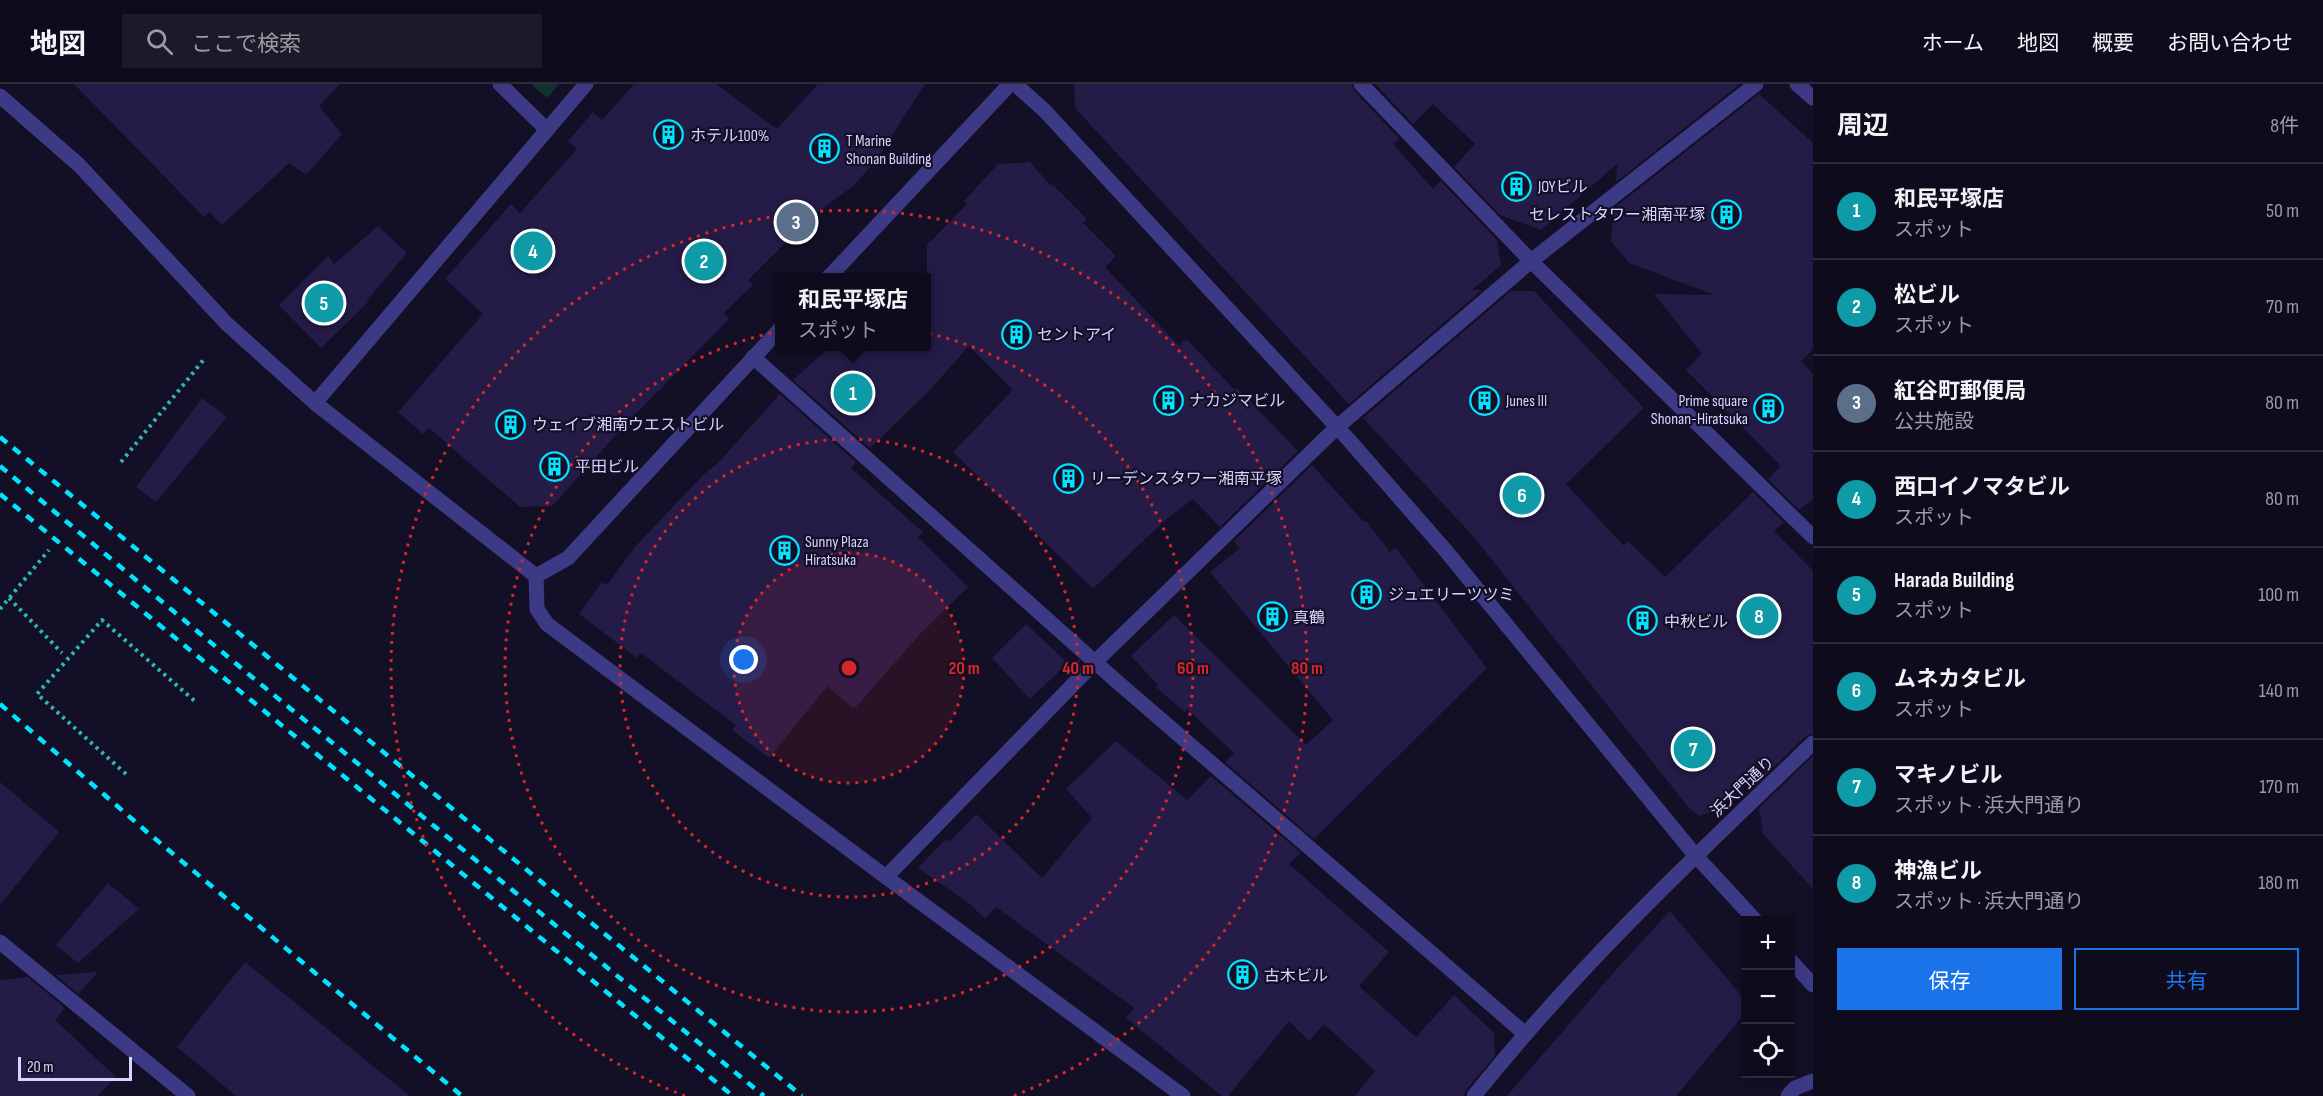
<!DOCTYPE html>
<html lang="ja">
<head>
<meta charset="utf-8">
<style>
  :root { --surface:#0e0b1c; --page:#1c1929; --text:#f1f3f6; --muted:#9b9ba3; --line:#2e2b3b; --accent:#1a73e8 }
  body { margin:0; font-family:"Sofia Sans Condensed","Noto Sans JP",sans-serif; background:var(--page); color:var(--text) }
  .controls { position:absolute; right:18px; bottom:18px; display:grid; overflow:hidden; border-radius:0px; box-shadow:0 3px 9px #0003 }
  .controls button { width:54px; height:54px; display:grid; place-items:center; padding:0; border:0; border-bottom:2px solid var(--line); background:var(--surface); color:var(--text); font:30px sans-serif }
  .scale { position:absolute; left:18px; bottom:15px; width:114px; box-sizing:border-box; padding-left:6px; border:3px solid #d9d4ff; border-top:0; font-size:16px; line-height:21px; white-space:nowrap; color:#d9d4ff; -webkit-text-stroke:4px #130f26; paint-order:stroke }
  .you { position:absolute; left:744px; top:576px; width:21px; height:21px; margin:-15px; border:4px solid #fff; border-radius:50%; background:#1a73e8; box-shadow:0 0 0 9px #1a73e833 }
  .badge { display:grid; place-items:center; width:39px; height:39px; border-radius:50%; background:var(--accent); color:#fff; font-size:20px; font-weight:700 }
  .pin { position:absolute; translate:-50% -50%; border:3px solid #fff; box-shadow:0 2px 6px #0006 }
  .popup { position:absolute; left:775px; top:189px; width:156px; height:78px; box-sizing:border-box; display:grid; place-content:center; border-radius:0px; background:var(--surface); filter:drop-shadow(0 2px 4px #0005); font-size:20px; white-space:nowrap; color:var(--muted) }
  .popup b { font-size:22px; color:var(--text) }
  .popup::after { content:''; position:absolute; left:50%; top:100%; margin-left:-12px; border:12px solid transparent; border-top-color:var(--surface) }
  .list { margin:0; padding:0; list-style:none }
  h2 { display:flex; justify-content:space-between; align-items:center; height:78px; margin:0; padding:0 24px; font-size:26px }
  h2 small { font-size:20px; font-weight:400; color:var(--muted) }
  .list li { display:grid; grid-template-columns:39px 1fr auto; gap:18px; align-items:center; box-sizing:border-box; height:96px; padding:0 24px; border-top:2px solid var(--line) }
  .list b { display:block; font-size:22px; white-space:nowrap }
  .list p { margin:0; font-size:20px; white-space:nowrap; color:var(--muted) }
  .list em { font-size:20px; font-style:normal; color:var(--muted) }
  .actions { display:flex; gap:12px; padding:18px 24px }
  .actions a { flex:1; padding:14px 0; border:2px solid var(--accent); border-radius:0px; text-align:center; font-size:21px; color:var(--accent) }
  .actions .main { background:var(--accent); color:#fff }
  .icon { flex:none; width:33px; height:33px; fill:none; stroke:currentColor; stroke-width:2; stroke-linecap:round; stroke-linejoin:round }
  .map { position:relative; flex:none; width:1813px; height:1012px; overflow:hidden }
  header { display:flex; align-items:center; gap:36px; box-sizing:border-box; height:84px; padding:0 30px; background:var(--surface); border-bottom:2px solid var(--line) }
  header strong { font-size:28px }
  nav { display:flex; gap:33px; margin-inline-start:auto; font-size:21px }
  .search { width:420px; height:54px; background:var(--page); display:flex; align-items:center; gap:15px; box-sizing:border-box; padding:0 21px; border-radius:0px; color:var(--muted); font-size:22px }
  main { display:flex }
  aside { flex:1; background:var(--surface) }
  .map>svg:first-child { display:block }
</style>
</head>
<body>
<header>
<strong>地図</strong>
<div class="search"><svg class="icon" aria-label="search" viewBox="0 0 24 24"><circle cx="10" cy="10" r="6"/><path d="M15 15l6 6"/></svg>ここで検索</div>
<nav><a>ホーム</a><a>地図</a><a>概要</a><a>お問い合わせ</a></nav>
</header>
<main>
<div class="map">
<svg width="1813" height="1012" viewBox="0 0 1813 1012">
  <rect width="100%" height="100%" fill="#130f26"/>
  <!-- green -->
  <polygon fill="#12302f" points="531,0 559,0 547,14"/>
  <!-- building -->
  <g fill="#241b47">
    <polygon points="74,0 340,0 319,22 342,50 306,91 289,79 222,141 209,128 204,133"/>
    <polygon points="634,0 716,0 777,45 818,0 925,0 875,78 852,103 811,133 748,196 753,201 724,229 729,235 624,342 552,422 520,423 429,344 423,350 398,328 483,230 445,195 511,120 520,129 577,65 568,57 593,28 602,36"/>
    <polygon points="1074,0 1352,0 1354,7 1399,54 1393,60 1433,105 1441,97 1497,156 1501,181 1472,206 1482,206 1349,320 1075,24"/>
    <polygon points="1375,0 1740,0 1616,98 1617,80 1541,146 1500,131 1454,83 1475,60 1433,20 1413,40"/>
    <polygon points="1759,10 1813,59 1813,265 1801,277 1813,290 1813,415 1799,426 1768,395 1781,382 1686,286 1702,270 1654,210 1715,211 1629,179 1611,157 1614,124"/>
    <polygon points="1030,78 1051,102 1052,100 1087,135 1083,139 1116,172 1105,183 1179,262 1186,255 1235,306 1237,304 1298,367 1220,443 1193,415 1164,437 1093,505 953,368 1013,306 969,262 927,309 870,364 793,296 831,262 927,262 927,161 967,120 964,117 998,80"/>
    <polygon points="378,142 407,169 367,216 369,217 321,264 279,221 328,172 334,180"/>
    <polygon points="1511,207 1534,207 1644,324 1566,400 1624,462 1628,457 1665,493 1753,408 1784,438 1774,447 1813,487 1813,650 1806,652 1755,701 1751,680 1711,728 1699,732 1689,724 1473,452 1363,334"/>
    <polygon points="780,310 856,378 851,384 923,448 918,453 968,503 921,549 854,625 827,602 769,674 732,646 736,641 641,569 637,574 579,530 602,498 607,501 634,464 703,391 718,379"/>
    <polygon points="202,314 227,333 156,418 136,403"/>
    <polygon points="1312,381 1364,438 1366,437 1390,468 1395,463 1487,584 1314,755 1225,678 1234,669 1187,625 1185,628 1156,603 1158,601 1131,572 1174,531 1306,661 1333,636 1210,488 1240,464 1234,457"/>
    <polygon points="1026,540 1068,579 1030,615 992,574"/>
    <polygon points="1116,657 1187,716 1211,692 1301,769 1289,780 1389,868 1359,902 1416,953 1454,911 1494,949 1495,972 1466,1006 1464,1012 1355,1012 1375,987 1324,940 1309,957 1289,937 1228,1012 1222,1012 1126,934 1134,924 996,823 985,835 970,820 918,784 946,755 949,758 976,730 1042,794 1092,734 1066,705"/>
    <polygon points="1813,672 1813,805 1763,750 1759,724"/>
    <polygon points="0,698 59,748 0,821"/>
    <polygon points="108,799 139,825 78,879 56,861"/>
    <polygon points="1670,827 1746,917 1746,928 1676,1012 1507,1012 1614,888"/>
    <polygon points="245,878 410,1012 236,1012 177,963"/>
    <polygon points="98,888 78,910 56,891"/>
    <polygon points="28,893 65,924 55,936 116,993 98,1012 0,1012 0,896"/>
  </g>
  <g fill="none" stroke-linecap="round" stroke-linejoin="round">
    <!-- path -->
    <g stroke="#2fb8b0" stroke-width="4" stroke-dasharray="3 4.5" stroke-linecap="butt">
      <polyline points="121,378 205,274"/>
      <polyline points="9,514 62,569"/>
      <polyline points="0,525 49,466"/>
      <polyline points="126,690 37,610 102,536 197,619"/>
    </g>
    <!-- pedestrian -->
    <polyline stroke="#3d3a85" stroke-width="15" points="1015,0 1045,27 1348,355 1446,467 1695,771"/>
    <!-- minor -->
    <g stroke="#3d3a85" stroke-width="15">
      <polyline points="500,0 547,46"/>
      <polyline points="1361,0 1531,177 1813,453"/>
      <polyline points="0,12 79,81 227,240 315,319 536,492 537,525 547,540 886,793 1183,1012"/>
      <polyline points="753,273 1114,595 1524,949"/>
      <polyline points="315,319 586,0"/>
      <polyline points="1695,771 1755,836"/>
      <polyline points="886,793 1095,578 1336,344 1531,177 1756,0"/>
      <polyline points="1790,876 1813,901"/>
      <path d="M1474,1012C1576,884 1695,772 1813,659"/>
    </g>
    <!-- tertiary -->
    <g stroke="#3d3a85" stroke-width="15">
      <polyline points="1797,0 1813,14"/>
      <polyline points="828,194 1010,0"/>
      <polyline points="536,492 568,474 780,245"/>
      <polyline points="0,858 188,1012"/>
      <polyline points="1788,1012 1795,1004 1813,997"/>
    </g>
    <!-- rail -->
    <g stroke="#00e5ff" stroke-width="4.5" stroke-dasharray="9 8" stroke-linecap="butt">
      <polyline points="0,353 802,1012"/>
      <polyline points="0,382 252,593 764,1012"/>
      <polyline points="0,410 733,1012"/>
      <polyline points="0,620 147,748 462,1012"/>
    </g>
  </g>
  <!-- distance rings -->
  <circle cx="849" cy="584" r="115" fill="#d62828" fill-opacity=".12"/>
  <g fill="none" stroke="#d62828" stroke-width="3" stroke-dasharray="3 6">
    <circle cx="849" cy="584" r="115"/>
    <circle cx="849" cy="584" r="229"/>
    <circle cx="849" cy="584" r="344"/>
    <path d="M685 1012A458 458 0 1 1 1013 1012"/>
  </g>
  <!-- icons -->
  <defs>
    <symbol id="building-ring" viewBox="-11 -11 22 22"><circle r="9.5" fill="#130f26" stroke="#00e5ff" stroke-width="1.5"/><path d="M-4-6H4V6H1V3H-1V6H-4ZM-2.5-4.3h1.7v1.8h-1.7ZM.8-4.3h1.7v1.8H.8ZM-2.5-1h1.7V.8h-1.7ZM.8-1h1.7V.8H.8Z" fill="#00e5ff"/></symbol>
  </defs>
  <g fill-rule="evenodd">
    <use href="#building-ring" x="652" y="34" width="33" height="33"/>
    <use href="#building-ring" x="808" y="48" width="33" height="33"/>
    <use href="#building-ring" x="1500" y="86" width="33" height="33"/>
    <use href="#building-ring" x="1710" y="114" width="33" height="33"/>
    <use href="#building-ring" x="1000" y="234" width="33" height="33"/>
    <use href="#building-ring" x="1152" y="300" width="33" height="33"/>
    <use href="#building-ring" x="1468" y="300" width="33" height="33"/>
    <use href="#building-ring" x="1752" y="308" width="33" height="33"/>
    <use href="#building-ring" x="494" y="324" width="33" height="33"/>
    <use href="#building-ring" x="538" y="366" width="33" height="33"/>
    <use href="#building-ring" x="1052" y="378" width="33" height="33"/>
    <use href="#building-ring" x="768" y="450" width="33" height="33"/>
    <use href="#building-ring" x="1350" y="494" width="33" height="33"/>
    <use href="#building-ring" x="1256" y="516" width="33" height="33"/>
    <use href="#building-ring" x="1626" y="520" width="33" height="33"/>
    <use href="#building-ring" x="1226" y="874" width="33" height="33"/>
  </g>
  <g text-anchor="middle" stroke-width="4.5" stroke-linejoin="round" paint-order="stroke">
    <!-- poi labels -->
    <g font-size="16" fill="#d9d4ff" stroke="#130f26" text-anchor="start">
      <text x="690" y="57">ホテル100%</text>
      <text x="846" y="62">T Marine<tspan x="846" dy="18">Shonan Building</tspan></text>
      <text x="1538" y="108">JOYビル</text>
      <text x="1705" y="136" text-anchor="end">セレストタワー湘南平塚</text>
      <text x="1037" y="256">セントアイ</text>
      <text x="1189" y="322">ナカジマビル</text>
      <text x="1506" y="322">Junes III</text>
      <text x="1748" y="322" text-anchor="end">Prime square<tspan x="1748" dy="18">Shonan-Hiratsuka</tspan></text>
      <text x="532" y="346">ウェイブ湘南ウエストビル</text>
      <text x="575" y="388">平田ビル</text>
      <text x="1090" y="400">リーデンスタワー湘南平塚</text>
      <text x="805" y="463">Sunny Plaza<tspan x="805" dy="18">Hiratsuka</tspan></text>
      <text x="1388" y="516">ジュエリーツツミ</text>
      <text x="1293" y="539">真鶴</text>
      <text x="1664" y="543">中秋ビル</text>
      <text x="1264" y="897">古木ビル</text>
    </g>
    <!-- street labels -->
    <g font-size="16" fill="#d9d4ff" stroke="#130f26">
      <text transform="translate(1742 702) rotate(-43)" y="6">浜大門通り</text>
    </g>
  </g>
  <circle cx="849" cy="584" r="9" fill="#d62828" stroke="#130f26" stroke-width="3"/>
  <g font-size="18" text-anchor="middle" font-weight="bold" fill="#d62828" stroke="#130f26" stroke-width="4.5" stroke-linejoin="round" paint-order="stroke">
    <text x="964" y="590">20 m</text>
    <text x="1078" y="590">40 m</text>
    <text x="1193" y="590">60 m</text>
    <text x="1307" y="590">80 m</text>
  </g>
</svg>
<div class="controls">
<button>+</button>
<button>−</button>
<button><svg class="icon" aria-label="locate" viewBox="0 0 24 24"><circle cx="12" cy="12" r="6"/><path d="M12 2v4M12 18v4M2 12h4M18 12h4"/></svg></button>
</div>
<div class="scale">20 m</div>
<div class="you"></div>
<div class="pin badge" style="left:853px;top:309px;background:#0f9aa8">1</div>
<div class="popup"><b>和民平塚店</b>スポット</div>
<div class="pin badge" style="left:704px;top:177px;background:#0f9aa8">2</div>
<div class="pin badge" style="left:796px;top:138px;background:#5c6f8a">3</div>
<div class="pin badge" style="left:533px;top:167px;background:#0f9aa8">4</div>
<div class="pin badge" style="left:324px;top:219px;background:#0f9aa8">5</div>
<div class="pin badge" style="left:1522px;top:411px;background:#0f9aa8">6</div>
<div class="pin badge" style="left:1693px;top:665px;background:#0f9aa8">7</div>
<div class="pin badge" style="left:1759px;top:532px;background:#0f9aa8">8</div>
</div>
<aside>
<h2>周辺<small>8件</small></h2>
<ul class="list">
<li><span class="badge" style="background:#0f9aa8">1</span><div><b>和民平塚店</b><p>スポット</p></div><em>50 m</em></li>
<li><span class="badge" style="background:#0f9aa8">2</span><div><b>松ビル</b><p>スポット</p></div><em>70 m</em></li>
<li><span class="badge" style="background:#5c6f8a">3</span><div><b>紅谷町郵便局</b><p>公共施設</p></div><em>80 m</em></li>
<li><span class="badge" style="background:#0f9aa8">4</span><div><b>西口イノマタビル</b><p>スポット</p></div><em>80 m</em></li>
<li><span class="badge" style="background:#0f9aa8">5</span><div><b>Harada Building</b><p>スポット</p></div><em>100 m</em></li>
<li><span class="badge" style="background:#0f9aa8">6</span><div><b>ムネカタビル</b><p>スポット</p></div><em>140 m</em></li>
<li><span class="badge" style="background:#0f9aa8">7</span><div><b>マキノビル</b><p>スポット · 浜大門通り</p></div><em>170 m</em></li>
<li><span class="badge" style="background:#0f9aa8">8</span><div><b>神漁ビル</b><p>スポット · 浜大門通り</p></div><em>180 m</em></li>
</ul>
<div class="actions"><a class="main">保存</a><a>共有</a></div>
</aside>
</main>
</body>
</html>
